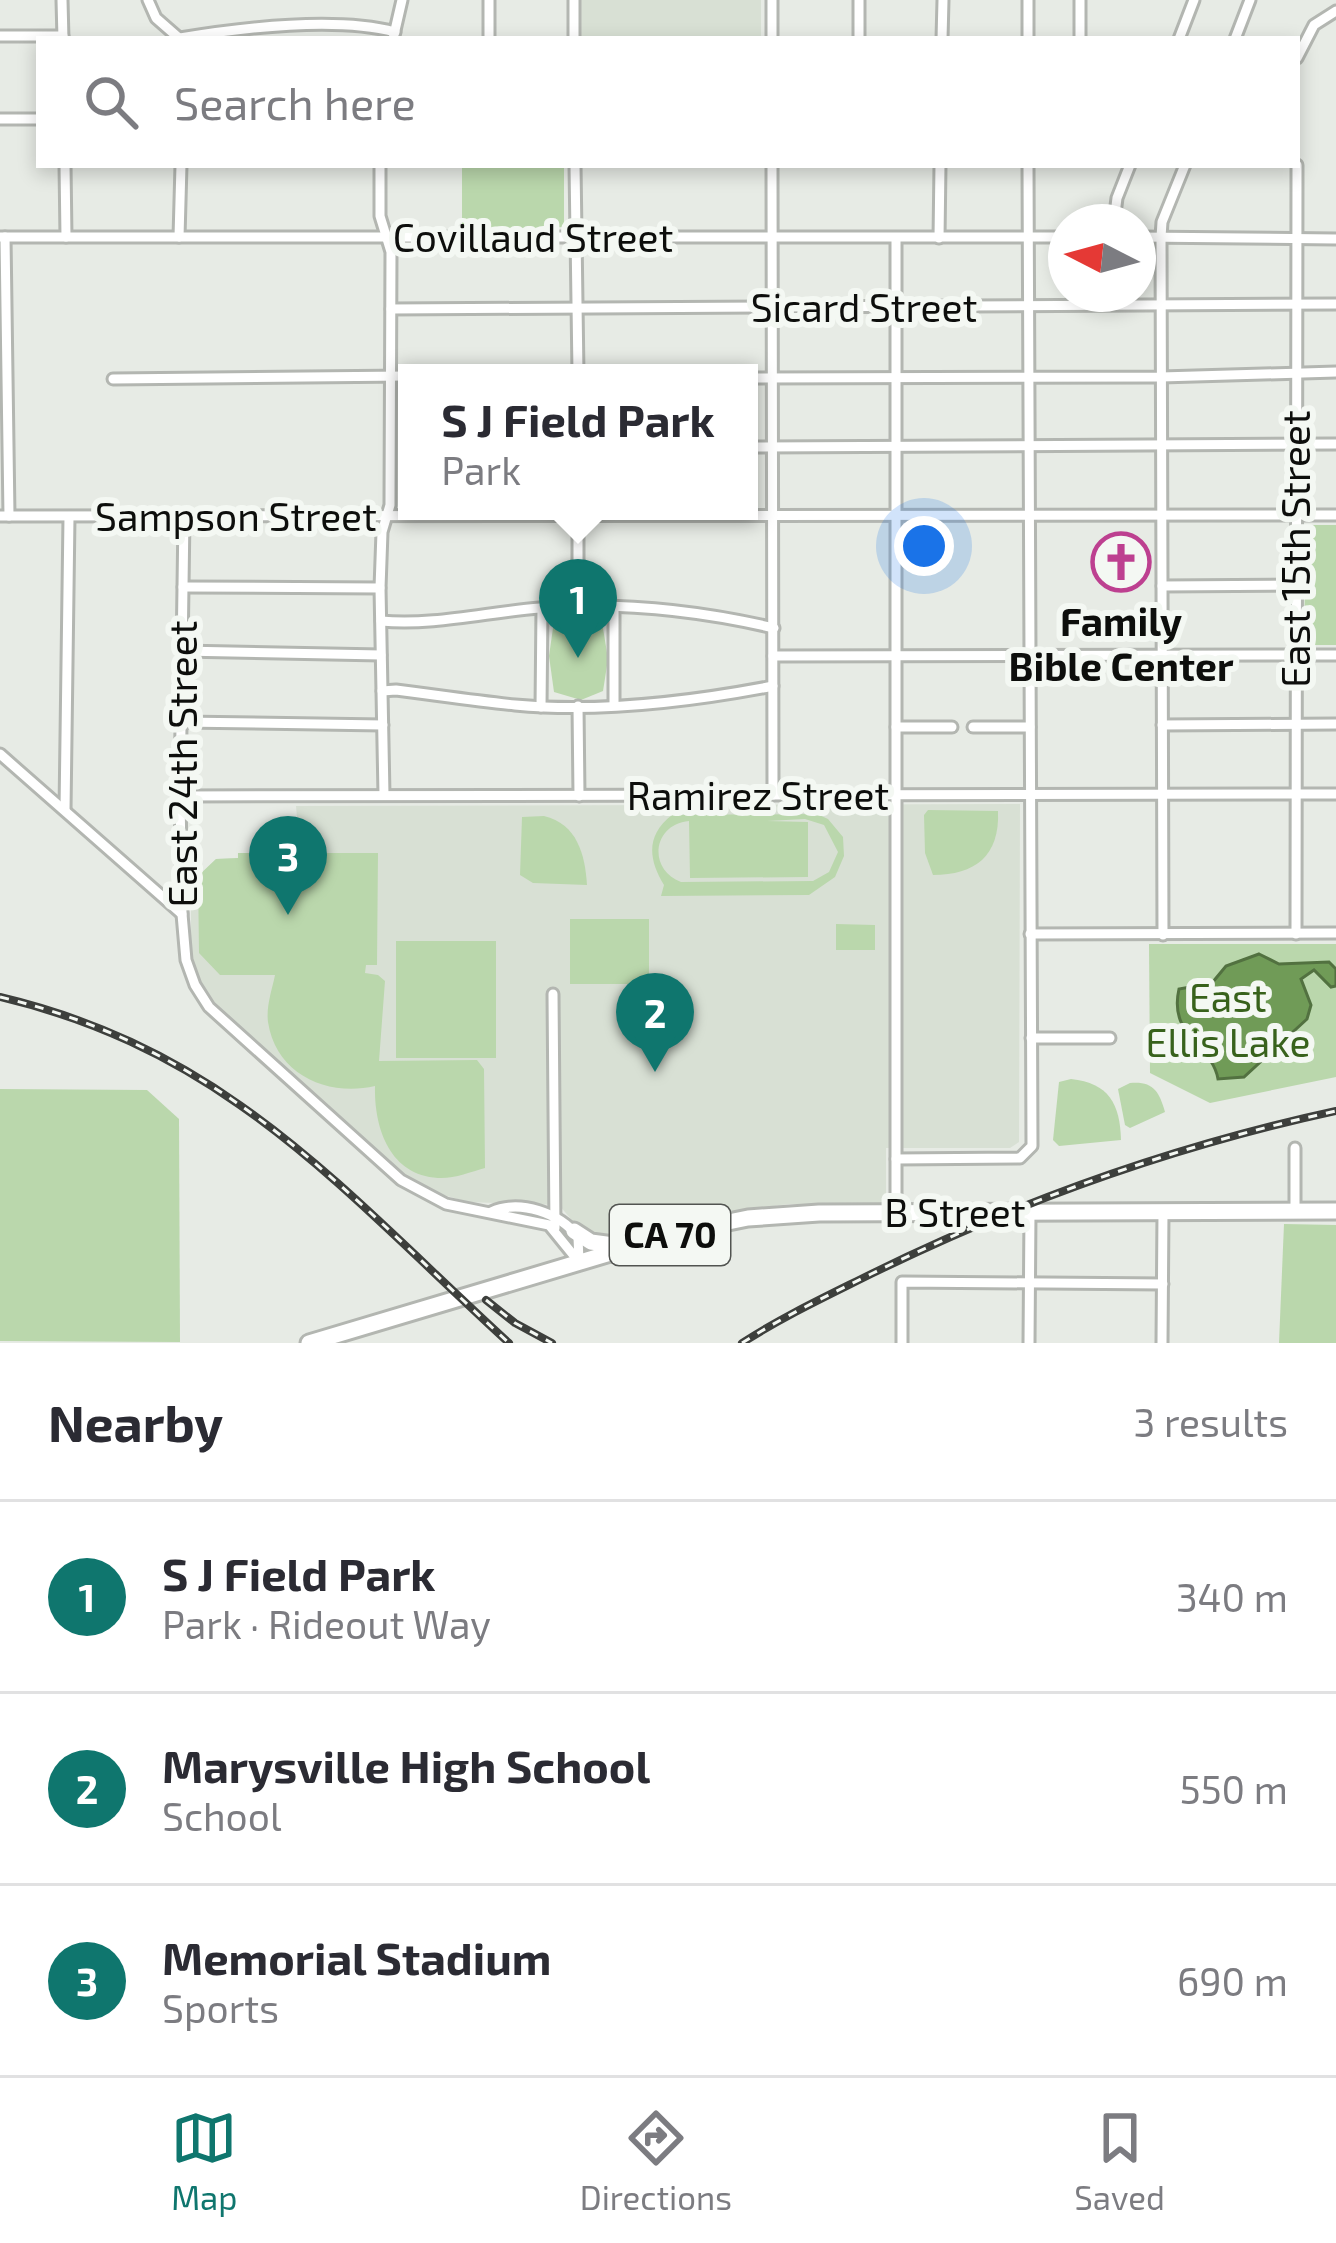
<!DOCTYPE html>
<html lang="en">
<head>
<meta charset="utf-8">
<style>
  :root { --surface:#fff; --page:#f2f2f3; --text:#2b2b33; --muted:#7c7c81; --line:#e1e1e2; --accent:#0f766e }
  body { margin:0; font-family:"Exo 2",sans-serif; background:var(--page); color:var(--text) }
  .compass { position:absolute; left:1048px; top:204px; width:108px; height:108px; border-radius:50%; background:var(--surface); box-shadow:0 6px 18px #0003; rotate:276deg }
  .you { position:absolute; left:924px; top:546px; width:42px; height:42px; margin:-30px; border:9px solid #fff; border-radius:50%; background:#1a73e8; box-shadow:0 0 0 18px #1a73e833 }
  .badge { display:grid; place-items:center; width:78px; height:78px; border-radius:50%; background:var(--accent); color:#fff; font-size:39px; font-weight:700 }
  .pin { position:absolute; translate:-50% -99px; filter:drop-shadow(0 3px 6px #0008) }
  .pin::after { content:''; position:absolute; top:63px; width:42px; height:36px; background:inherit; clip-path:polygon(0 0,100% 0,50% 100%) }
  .popup { position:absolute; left:398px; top:364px; width:360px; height:156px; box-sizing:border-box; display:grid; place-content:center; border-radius:0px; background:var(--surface); filter:drop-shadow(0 3px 9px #0005); font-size:39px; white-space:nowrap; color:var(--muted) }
  .popup b { font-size:45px; color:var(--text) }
  .popup::after { content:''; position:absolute; left:50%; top:100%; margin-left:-24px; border:24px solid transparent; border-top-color:var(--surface) }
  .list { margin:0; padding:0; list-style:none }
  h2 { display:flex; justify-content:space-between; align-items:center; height:156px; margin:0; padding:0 48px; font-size:51px }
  h2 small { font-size:39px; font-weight:400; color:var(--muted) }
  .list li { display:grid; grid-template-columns:78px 1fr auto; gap:36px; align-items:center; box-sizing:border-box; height:192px; padding:0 48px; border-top:3px solid var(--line) }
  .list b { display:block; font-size:45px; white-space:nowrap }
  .list p { margin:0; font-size:39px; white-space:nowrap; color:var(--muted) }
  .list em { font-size:39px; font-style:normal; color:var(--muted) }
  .icon { flex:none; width:66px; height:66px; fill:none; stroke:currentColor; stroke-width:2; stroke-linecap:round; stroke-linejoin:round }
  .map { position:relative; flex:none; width:1336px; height:1343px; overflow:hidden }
  .search { position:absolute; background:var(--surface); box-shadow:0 6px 18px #0003; left:36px; right:36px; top:36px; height:132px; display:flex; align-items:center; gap:30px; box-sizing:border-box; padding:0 42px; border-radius:0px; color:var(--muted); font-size:45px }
  .sheet { height:732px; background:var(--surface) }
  nav { display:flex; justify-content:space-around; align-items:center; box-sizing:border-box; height:168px; border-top:3px solid var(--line); background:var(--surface); font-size:33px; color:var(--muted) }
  nav a { display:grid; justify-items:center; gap:6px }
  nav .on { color:var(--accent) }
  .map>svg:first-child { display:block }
</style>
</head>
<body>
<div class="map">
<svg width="1336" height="1343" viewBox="0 0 1336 1343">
  <rect width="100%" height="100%" fill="#e7ebe5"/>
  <!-- built -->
  <g fill="#d8e0d4">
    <rect x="581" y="0" width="180" height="39"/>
    <polygon points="1020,804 1019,1142 1010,1148 886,1148 886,1199 882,1204 789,1204 741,1210 606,1241 582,1232 559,1205 468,1202 430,1191 405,1176 217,1006 203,989 191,954 191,877 199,876 216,859 238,858 238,853 300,853 296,806"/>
  </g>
  <!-- green -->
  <g fill="#bad7ac" fill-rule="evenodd">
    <polygon points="462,165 564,165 564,227 462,230"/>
    <polygon points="1306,525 1336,525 1336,645 1308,645 1304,642"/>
    <polygon points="579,613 602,622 608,659 603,691 581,700 554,692 549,656 554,621"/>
    <path d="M928,810L998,811C1000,856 975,875 933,875L925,853L924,815Z"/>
    <path d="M817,814L828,819L843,837L844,856L835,877L809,895L661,896L664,885C648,859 646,835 672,815ZM805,819L824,825L838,852L829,872L813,881L681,882C647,869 653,824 689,821L690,878L808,877V822L767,821Z"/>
    <path d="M544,816C577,824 585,854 587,885L533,883L520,875L522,817Z"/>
    <path d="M238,853H378L377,965H366L365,973L378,975L385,981L379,1061L477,1060L484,1069L485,1168C470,1172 454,1179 438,1178C389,1175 374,1127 375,1086C328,1097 276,1075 268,1022C266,1006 272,990 275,975H220L199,953L198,876L216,859L238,858Z"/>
    <rect x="570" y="919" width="79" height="65"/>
    <polygon points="836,924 875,925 875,950 836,950"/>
    <rect x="396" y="941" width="100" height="117"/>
    <polygon points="1149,944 1336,944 1336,1077 1210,1103 1150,1073"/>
    <path d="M1071,1079C1109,1083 1120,1104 1121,1140L1059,1146L1053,1140L1059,1082Z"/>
    <path d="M1130,1083C1153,1081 1159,1091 1165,1112L1130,1128L1125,1125L1118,1089Z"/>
    <polygon points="0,1089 147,1090 179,1119 180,1342 0,1341"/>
    <polygon points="1284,1224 1336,1225 1336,1343 1279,1343"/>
  </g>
  <!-- water -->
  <path fill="#709b57" stroke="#527140" stroke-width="3" d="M1259,954L1279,964L1329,962L1336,969V986L1331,987L1314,970L1301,979L1311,1005L1307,1019L1244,1077L1218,1079C1212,1044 1168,1037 1179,989L1212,983L1226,966Z"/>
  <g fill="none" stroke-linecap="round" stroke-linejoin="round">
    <defs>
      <g id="minor">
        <polyline points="62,0 63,39"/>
        <polyline points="148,0 156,18 180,39"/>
        <polyline points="489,0 489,39"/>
        <polyline points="574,0 574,39"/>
        <polyline points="772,0 772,39"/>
        <polyline points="1028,0 1028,39"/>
        <polyline points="1080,0 1080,39"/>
        <polyline points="0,36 63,36"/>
        <path d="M180,38C241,28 334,16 395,32"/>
        <polyline points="393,39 402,0"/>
        <polyline points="859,39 859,0"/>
        <polyline points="942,39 943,0"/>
        <polyline points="1179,39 1194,0"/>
        <polyline points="1235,39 1250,0"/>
        <polyline points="1297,58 1314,25 1336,11"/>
        <polyline points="0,119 39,119"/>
        <polyline points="65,165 66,237"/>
        <polyline points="380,165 380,216 391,252 390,505 382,532 380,588 384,795"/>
        <polyline points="575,165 578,373"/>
        <polyline points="772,165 773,795"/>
        <polyline points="1114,222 1117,198 1130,165"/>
        <polyline points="0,237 1066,237"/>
        <polyline points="5,237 9,516"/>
        <polyline points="179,237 181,165"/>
        <polyline points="1138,237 1336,239"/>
        <polyline points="896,238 896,1213"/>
        <polyline points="939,238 940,165"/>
        <polyline points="391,309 1336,304"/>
        <polyline points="749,378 1161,377 1336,372"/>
        <polyline points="113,379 407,376"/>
        <polyline points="749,447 1336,444"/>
        <polyline points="0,516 1336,515"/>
        <polyline points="184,516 180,796 182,914 186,960 195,985 209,1007 401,1180 446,1204 549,1225 579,1262"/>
        <polyline points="1162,586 1297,585"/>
        <polyline points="183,587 380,588"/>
        <polyline points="578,607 578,516"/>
        <path d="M381,621C433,626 488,612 540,608C618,602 697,610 774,628"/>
        <polyline points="182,651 381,655"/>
        <polyline points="773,656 1336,655"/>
        <path d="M382,691L396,690C436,695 476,701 515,705C601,713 690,702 773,686"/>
        <polyline points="614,705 614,607"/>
        <polyline points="578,706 579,796"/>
        <polyline points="541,707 542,608"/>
        <polyline points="181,722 383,725"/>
        <polyline points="1162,725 1336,724"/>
        <polyline points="896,727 952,727"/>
        <polyline points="973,727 1030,727"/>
        <polyline points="0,754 182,914"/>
        <polyline points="180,796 1336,794"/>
        <polyline points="65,810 69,517"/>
        <polyline points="1030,934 1336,933"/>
        <polyline points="1296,934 1297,165"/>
        <polyline points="1163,935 1161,237 1162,222 1185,165"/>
        <polyline points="553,994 555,1228"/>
        <polyline points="1031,1038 1110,1038"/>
        <polyline points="896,1159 1020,1158 1032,1146 1028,165"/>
        <polyline points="1295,1211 1295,1148"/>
        <path d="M491,1212C520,1199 560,1213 578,1237L579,1262"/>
        <polyline points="902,1343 902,1282 1163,1284"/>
        <polyline points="1029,1343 1030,1213"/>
        <polyline points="1162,1343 1163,1212"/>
      </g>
      <g id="highway">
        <polyline points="574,1231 591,1242 621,1246"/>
        <polyline points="309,1343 684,1231 748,1218 819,1213 1336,1211"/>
      </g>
    </defs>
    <!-- minor casing -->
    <use href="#minor" stroke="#b3b6b1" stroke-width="15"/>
    <!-- highway casing -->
    <use href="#highway" stroke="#b3b6b1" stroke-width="21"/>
    <!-- minor -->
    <use href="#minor" stroke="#fff" stroke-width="9"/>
    <!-- highway -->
    <use href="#highway" stroke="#fff" stroke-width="15"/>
    <defs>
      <g id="rail">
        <path d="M0,997C229,1051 344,1192 509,1343"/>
        <polyline points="486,1300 515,1323 552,1343"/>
        <path d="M742,1343C784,1316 827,1296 871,1274C1020,1201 1174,1146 1336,1111"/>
      </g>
    </defs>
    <!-- rail casing -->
    <use href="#rail" stroke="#3d3f3c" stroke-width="8"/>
    <!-- rail -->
    <use href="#rail" stroke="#f4f8f3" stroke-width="3" stroke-dasharray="9" stroke-linecap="butt"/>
  </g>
  <!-- icons -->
  <defs>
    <symbol id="church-ring" viewBox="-11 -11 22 22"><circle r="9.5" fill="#f4f8f3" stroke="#bd4090" stroke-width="1.5"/><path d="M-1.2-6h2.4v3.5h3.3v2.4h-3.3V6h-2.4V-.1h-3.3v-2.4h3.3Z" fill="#bd4090"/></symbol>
  </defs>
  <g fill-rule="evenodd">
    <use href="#church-ring" x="1088" y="529" width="66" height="66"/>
  </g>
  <g text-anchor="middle" stroke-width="12" stroke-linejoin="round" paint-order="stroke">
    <!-- shield labels -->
    <rect fill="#f4f8f3" stroke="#525451" stroke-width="3" x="610" y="1205" width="120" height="60" rx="9"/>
    <g font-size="36" font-weight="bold" fill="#0d0e0c">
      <text x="670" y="1248">CA 70</text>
    </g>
    <!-- street labels -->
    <g font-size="39" fill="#0d0e0c" stroke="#f4f8f3">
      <text x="533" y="252">Covillaud Street</text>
      <text x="864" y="322">Sicard Street</text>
      <text x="236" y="531">Sampson Street</text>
      <text transform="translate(1296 549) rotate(-90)" y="14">East 15th Street</text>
      <text transform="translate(183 764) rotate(-90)" y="14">East 24th Street</text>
      <text x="758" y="810">Ramirez Street</text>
      <text x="955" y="1227">B Street</text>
    </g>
    <!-- poi labels -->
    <g font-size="39" font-weight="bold" fill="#0d0e0c" stroke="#f4f8f3">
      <text x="1121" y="636">Family<tspan x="1121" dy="45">Bible Center</tspan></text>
    </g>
    <!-- park labels -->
    <g font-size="39" fill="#38621c" stroke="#f4f8f3">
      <text x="1228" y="1012">East<tspan x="1228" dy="45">Ellis Lake</tspan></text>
    </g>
  </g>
</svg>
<svg class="compass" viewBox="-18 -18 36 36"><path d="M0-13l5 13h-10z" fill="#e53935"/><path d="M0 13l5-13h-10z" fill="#7c7c81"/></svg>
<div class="you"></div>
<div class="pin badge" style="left:578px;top:658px">1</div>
<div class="popup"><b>S J Field Park</b>Park</div>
<div class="pin badge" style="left:655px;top:1072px">2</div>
<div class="pin badge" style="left:288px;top:915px">3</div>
<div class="search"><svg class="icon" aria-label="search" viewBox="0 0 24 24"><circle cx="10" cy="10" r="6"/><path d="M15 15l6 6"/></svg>Search here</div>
</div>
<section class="sheet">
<h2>Nearby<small>3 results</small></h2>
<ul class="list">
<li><span class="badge">1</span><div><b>S J Field Park</b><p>Park · Rideout Way</p></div><em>340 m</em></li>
<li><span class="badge">2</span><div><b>Marysville High School</b><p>School</p></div><em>550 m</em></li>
<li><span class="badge">3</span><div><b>Memorial Stadium</b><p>Sports</p></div><em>690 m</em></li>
</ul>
</section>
<nav>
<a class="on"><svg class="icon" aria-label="map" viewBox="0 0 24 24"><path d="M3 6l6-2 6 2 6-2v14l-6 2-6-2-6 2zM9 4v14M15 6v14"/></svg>Map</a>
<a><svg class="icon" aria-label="directions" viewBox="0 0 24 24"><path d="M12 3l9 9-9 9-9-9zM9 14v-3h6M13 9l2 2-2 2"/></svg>Directions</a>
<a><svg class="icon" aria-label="saved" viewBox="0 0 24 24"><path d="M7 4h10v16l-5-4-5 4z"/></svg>Saved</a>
</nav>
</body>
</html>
